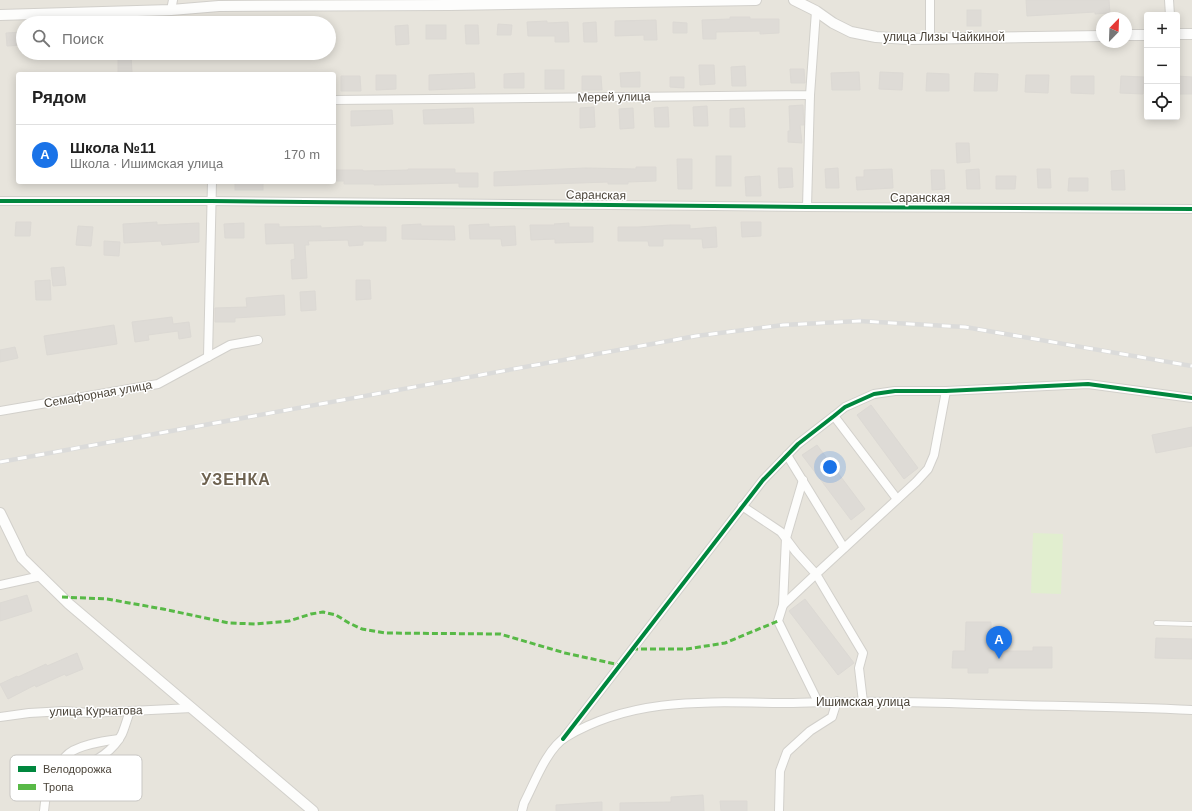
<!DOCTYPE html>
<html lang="ru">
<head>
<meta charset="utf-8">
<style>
  :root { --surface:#fff; --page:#f2f2f2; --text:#222; --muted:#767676; --line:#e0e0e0; --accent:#1a73e8 }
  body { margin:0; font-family:Arial,sans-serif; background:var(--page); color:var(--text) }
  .controls { position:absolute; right:12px; top:12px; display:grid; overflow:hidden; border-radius:4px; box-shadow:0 2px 10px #0003 }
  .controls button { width:36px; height:36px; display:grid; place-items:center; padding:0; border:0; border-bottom:1px solid var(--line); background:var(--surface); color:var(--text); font:20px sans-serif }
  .compass { position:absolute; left:1096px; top:12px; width:36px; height:36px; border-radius:50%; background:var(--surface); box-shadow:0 2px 10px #0003; rotate:23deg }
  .you { position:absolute; left:830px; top:467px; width:14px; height:14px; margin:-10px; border:3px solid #fff; border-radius:50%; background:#1a73e8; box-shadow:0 0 0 6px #1a73e833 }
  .badge { display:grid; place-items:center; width:26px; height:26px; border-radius:50%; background:var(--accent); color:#fff; font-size:13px; font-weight:700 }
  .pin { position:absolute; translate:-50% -33px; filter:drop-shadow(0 1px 2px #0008) }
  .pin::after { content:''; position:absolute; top:21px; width:14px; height:12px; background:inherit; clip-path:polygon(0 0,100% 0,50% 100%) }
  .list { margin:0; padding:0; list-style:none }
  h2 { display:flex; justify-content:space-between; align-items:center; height:52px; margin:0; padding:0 16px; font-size:17px }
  h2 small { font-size:13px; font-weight:400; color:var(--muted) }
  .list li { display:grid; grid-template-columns:26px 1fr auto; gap:12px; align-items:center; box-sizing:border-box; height:60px; padding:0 16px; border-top:1px solid var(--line) }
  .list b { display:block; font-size:15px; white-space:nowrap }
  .list p { margin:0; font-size:13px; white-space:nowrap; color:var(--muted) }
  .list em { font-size:13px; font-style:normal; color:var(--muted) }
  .icon { flex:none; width:22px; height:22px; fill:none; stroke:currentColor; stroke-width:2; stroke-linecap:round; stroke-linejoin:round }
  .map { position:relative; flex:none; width:1192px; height:811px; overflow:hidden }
  .search { position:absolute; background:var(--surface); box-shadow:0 2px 10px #0003; left:16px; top:16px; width:320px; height:44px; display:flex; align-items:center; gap:10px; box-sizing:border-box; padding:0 14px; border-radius:22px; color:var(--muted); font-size:15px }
  .panel { position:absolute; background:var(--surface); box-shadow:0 2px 10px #0003; left:16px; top:72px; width:320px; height:112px; border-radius:4px }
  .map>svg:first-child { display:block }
</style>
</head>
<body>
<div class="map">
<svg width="1192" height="811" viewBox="0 0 1192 811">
  <rect width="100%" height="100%" fill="#f4f2ee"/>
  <!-- residential -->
  <path fill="#e7e4dc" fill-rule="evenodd" d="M0,0H1192V811H0ZM1147,15H1177V117H1147ZM1102,18H1126V42H1102ZM23,23H329V53H23ZM18,74H334V182H18Z"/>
  <!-- grass -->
  <polygon fill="#e1eecf" points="1033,533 1063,534 1061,594 1031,593"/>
  <!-- building -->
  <g fill="#dedbd6" stroke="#dcd9d4">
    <polygon points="1026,0 1109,0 1110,13 1095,14 1095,12 1027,16"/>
    <rect x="967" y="10" width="14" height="16"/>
    <polygon points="730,17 750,17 750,19 779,19 779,33 760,34 760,31 716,32 716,39 703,39 702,20 730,19"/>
    <polygon points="656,20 657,40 644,40 644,35 615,36 615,21"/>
    <polygon points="547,21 547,23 568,22 569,42 555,42 555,36 528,36 527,22"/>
    <polygon points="596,22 597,42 584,42 583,23"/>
    <polygon points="673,22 687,23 687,33 673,33"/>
    <polygon points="498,24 512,25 511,35 497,35"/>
    <polygon points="408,25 409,44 396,45 395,26"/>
    <rect x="426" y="25" width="20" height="14"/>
    <polygon points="465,25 478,25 479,44 466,44"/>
    <polygon points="23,32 23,45 7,46 6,33"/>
    <polygon points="118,54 131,54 132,73 118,73"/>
    <polygon points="699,65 714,65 715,84 700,85"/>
    <polygon points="745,66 746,86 732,86 731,67"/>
    <polygon points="790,69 804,69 805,83 791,83"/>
    <rect x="545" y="70" width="19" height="19"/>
    <polygon points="640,72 640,87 621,87 620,73"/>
    <polygon points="859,72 860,90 832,90 831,73"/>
    <polygon points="880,72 903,73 902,90 879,89"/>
    <polygon points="474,73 475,88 429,90 429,75"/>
    <polygon points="524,73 524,88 504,88 504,74"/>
    <polygon points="927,73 949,74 949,91 926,91"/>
    <polygon points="975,73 998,74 997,91 974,91"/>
    <polygon points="376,75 396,75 396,89 376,90"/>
    <polygon points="1026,75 1049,75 1048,93 1025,92"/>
    <polygon points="341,76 360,76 361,91 341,91"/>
    <polygon points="582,76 601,76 602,90 582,90"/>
    <polygon points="1071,76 1094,76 1094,94 1071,93"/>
    <polygon points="1121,76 1144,77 1143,94 1120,93"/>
    <polygon points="1177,76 1192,77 1192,94 1177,94"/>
    <polygon points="670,77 684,77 684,88 670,87"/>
    <polygon points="803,105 804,125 800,125 802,143 788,142 788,131 790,131 789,106"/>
    <polygon points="707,106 708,126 694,126 693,107"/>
    <polygon points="594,107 595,127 580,128 580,108"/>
    <polygon points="668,107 669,127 655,127 654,108"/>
    <polygon points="473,108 474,123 424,124 423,110"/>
    <polygon points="633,108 634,128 620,129 619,109"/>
    <polygon points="744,108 745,127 730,127 730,109"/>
    <polygon points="392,110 393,124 351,126 351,111"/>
    <polygon points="956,143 969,143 970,162 957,163"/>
    <rect x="716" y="156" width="15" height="30"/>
    <polygon points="677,159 692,159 692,189 678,189"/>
    <polygon points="636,167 656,167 656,181 628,182 628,184 608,184 608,182 494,186 494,172 585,168 636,169"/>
    <polygon points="778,168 792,168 793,187 779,188"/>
    <polygon points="838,168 839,188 826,188 825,169"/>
    <polygon points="408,169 455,169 455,173 478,173 478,187 459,187 459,183 374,185 374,184 344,184 344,181 334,181 334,170 363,170 363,171 408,170"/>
    <polygon points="892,169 893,188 857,190 856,177 864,177 864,170"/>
    <polygon points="979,169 980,189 967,189 966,170"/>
    <polygon points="1037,169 1050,169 1051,188 1038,188"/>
    <polygon points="931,170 944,170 945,189 932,190"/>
    <polygon points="1124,170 1125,190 1112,190 1111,171"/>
    <polygon points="760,176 761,196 746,196 745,177"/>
    <polygon points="996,176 1016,176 1015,189 996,189"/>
    <polygon points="1069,178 1088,178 1088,191 1068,191"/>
    <rect x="235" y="182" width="28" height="8"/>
    <polygon points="16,222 31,222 30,236 15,236"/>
    <polygon points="157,222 157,225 199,223 199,242 162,245 161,241 124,243 123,224"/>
    <polygon points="741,222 761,222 761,236 742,237"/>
    <polygon points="244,223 244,238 225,238 224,224"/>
    <polygon points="569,223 569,227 593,227 593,242 555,243 555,239 531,240 530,225 555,225 554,224"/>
    <polygon points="265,224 279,224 279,227 321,226 321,228 362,226 363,227 386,227 386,241 363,241 363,245 349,246 348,240 308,241 309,245 305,245 307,278 292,279 291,260 295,259 294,243 266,244"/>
    <polygon points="421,224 421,226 454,226 455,240 402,239 402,225"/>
    <polygon points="489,224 489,227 515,226 516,245 502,246 501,239 470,239 469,225"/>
    <polygon points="671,225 690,225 690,229 716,227 717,247 703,248 702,239 663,239 663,246 649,246 648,241 618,241 618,227 638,227"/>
    <polygon points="78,226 93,227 91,246 76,245"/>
    <polygon points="104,241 120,242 119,256 104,255"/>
    <polygon points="64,267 66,285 53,286 51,268"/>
    <polygon points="50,280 51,300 36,300 35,281"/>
    <polygon points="356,280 370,280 371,299 356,300"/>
    <polygon points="315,291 316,310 301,311 300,292"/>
    <polygon points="284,295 285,315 235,318 235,322 215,322 215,308 247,307 246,298"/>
    <polygon points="172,317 173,324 189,322 191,337 179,339 178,331 148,335 149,340 135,342 132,322"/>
    <polygon points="114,325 117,344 47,355 44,336"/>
    <polygon points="15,347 18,358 0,362 0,350"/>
    <polygon points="871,405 918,468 904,479 857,415"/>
    <polygon points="1192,427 1192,446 1156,453 1152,435"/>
    <polygon points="817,445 865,509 851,520 802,455"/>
    <polygon points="27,595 32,611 0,621 0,603"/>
    <polygon points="805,599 854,663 838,675 789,611"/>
    <polygon points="966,622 991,622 991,651 1033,651 1033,647 1052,647 1052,668 988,668 988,673 968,673 968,668 952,668 953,651 965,651"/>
    <polygon points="1156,638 1192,639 1192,659 1155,658"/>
    <polygon points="77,653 83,669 66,676 65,674 36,687 35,685 8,699 0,684 17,676 18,677 46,664 47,666"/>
    <polygon points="703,795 704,811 620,811 620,803 671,802 671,797"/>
    <polygon points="720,801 747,801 747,811 721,811"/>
    <polygon points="602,802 602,811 556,811 556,805"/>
  </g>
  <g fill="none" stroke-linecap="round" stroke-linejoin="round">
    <defs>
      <polyline id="service" points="1156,623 1192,624"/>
      <g id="minor">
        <polyline points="930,0 930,39"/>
        <polyline points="1169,0 1170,15"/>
        <polyline points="171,10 173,0"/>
        <polyline points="334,100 810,95 816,11"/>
        <polyline points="0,201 211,201 807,207 1192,209"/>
        <polyline points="807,207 810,95"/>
        <polyline points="208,357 212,182"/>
        <polyline points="0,411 158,384 230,345 258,340"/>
        <polyline points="834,416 897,499"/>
        <polyline points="787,455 844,548"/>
        <polyline points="742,506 781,532 796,552 816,574 783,605 778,621 818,702"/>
        <polyline points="0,585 41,576"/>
        <polyline points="783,605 786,538 803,480"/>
        <polyline points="863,702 859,668 863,653 816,574 916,482 928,469 934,455 946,391"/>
        <polyline points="0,717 29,713 65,711 89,713 192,708"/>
        <polyline points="563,739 763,480 798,444 834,416 845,407 874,394 895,391 946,391 1088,384 1192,398"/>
        <path d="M59,772C60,767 61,762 65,757C74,745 104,741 119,739"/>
        <path d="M44,811C45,803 46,787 50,781C57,770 68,769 79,767C96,762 114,750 122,734C125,727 127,719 130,711"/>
        <path d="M522,811L524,803C534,784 547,748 566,737C633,697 706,702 781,703C800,703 819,702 838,702C875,701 912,702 949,703C1030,706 1111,706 1192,710"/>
        <polyline points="779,811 780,771 787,752 810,731 832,717 837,701"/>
      </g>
      <g id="tertiary">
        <polyline points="794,0 816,11 833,23 851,32 876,37 908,39 1102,36"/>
        <polyline points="0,15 171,10 219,6 450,5 756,0"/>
        <polyline points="1177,34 1192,34"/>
        <polyline points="1126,35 1147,35"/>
        <polyline points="0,513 22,558 69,604 313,811"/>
      </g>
    </defs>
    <!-- service casing -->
    <use href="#service" stroke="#d2d0cb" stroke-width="5.5"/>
    <!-- minor casing -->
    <use href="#minor" stroke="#d2d0cb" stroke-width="10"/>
    <!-- tertiary casing -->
    <use href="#tertiary" stroke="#d2d0cb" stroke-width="12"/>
    <!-- service -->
    <use href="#service" stroke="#fdfdfc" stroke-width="4"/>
    <!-- minor -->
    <use href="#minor" stroke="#fdfdfc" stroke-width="8"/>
    <!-- tertiary -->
    <use href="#tertiary" stroke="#fdfdfc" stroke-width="10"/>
    <defs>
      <polyline id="rail" points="0,462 696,336 783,325 859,321 965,327 1192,366"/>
    </defs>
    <!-- rail casing -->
    <use href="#rail" stroke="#dbdbda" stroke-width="4.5"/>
    <!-- rail -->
    <use href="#rail" stroke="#fff" stroke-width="3" stroke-dasharray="9" stroke-linecap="butt"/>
    <!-- quiet -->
    <g stroke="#58b947" stroke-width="3" stroke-dasharray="6 3" stroke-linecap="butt">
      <polyline points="62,597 107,599 163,609 229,623 256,624 289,621 311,614 323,612 336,615 349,623 362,629 385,633 500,634 565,653 620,665"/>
      <polyline points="632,649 687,649 725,643 778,621"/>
    </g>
    <defs>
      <g id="cycleway">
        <polyline points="0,201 211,201 807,207 1192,209"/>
        <polyline points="563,739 763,480 798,444 834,416 845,407 874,394 895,391 946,391 1088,384 1192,398"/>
      </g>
    </defs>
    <!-- cycleway casing -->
    <use href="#cycleway" stroke="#fff" stroke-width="6"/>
    <!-- cycleway -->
    <use href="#cycleway" stroke="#00873e" stroke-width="4"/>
  </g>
  <g text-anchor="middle" stroke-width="3" stroke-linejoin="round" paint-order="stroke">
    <!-- street labels -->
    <g font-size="12" fill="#4b4439" stroke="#fff">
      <text x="944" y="41">улица Лизы Чайкиной</text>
      <text transform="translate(614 97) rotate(-1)" y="4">Мерей улица</text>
      <text transform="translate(596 195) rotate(1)" y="4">Саранская</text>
      <text x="920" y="202">Саранская</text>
      <text transform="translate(98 394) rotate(-10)" y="4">Семафорная улица</text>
      <text x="863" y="706">Ишимская улица</text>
      <text transform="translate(96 711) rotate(-1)" y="4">улица Курчатова</text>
    </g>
    <!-- district labels -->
    <g font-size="16" font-weight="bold" letter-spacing="1" fill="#6e6250" stroke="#fff">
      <text x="236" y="485">УЗЕНКА</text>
    </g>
  </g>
  <!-- legend -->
  <rect x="10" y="755" width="132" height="46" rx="6" fill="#fff" stroke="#c9c7c4" stroke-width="1"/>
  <rect x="18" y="766" width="18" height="6" fill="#00873e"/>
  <rect x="18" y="784" width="18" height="6" fill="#58b947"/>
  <g font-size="11" fill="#4b4439">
    <text x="43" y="773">Велодорожка</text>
    <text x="43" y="791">Тропа</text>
  </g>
</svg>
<div class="controls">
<button>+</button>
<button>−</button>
<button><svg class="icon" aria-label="locate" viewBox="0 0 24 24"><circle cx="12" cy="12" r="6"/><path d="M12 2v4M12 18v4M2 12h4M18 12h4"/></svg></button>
</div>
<svg class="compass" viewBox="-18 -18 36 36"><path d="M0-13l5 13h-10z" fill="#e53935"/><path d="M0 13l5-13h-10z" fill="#767676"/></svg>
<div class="you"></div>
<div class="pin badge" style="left:999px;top:659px">A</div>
<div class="search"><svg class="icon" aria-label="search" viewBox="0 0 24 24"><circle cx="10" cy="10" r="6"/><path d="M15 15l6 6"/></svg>Поиск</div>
<section class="panel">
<h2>Рядом<small></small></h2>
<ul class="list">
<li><span class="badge">A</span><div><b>Школа №11</b><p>Школа · Ишимская улица</p></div><em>170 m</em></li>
</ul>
</section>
</div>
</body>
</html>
